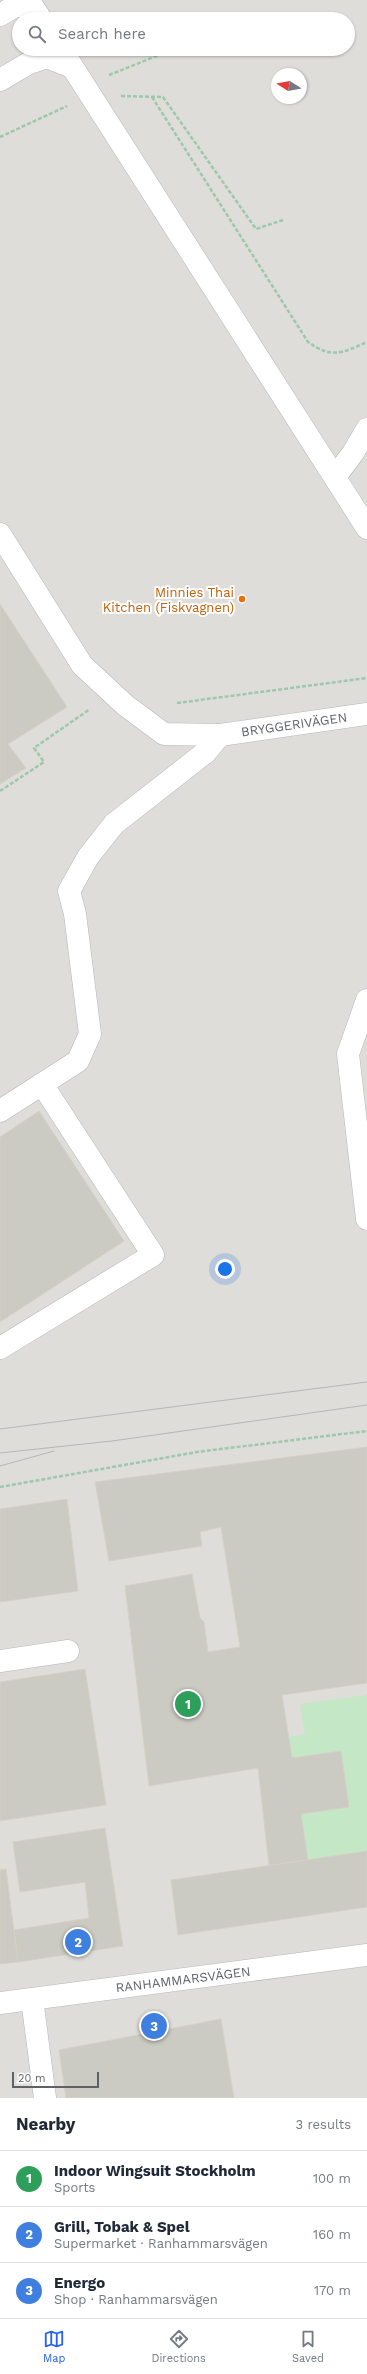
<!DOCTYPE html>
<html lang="en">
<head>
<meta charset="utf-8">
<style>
  :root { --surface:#fff; --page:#f2f2f3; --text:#1f2937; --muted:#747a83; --line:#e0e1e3; --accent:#2563eb }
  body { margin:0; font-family:"Work Sans",sans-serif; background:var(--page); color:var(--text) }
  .compass { position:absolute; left:271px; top:68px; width:36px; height:36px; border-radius:50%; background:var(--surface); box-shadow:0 1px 3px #0004; rotate:281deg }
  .scale { position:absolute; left:12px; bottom:10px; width:87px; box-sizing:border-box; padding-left:4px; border:2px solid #5e6267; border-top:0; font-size:11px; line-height:14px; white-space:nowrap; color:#5e6267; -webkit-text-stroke:3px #fff; paint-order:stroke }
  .you { position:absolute; left:225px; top:1269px; width:14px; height:14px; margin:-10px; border:3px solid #fff; border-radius:50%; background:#1a73e8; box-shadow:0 0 0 6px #1a73e833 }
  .badge { display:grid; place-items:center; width:26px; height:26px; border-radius:50%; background:var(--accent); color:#fff; font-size:13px; font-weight:700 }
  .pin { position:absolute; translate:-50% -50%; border:2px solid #fff; box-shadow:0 1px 4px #0006 }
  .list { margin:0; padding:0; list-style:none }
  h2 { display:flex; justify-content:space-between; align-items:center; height:52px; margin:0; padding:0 16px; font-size:17px }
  h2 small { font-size:13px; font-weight:400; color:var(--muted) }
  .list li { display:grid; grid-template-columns:26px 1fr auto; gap:12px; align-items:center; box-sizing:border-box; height:56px; padding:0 16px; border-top:1px solid var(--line) }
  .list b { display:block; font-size:15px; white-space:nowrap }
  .list p { margin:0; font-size:13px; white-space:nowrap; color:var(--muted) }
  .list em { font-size:13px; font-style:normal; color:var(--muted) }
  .icon { flex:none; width:22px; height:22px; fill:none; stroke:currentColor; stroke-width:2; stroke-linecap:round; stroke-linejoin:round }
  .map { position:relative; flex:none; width:367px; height:2098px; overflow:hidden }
  .search { position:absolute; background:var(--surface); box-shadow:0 1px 3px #0004; left:12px; right:12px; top:12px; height:44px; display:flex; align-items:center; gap:10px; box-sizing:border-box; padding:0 14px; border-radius:22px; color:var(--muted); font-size:15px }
  .sheet { height:220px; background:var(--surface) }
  nav { display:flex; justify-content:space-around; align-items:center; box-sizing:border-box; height:56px; border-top:1px solid var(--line); background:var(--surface); font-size:11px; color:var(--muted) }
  nav a { display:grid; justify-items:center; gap:2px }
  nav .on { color:var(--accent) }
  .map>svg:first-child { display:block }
</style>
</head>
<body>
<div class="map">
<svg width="367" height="2098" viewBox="0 0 367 2098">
  <rect width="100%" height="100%" fill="#f0eee7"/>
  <!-- industrial -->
  <path fill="#dfddd9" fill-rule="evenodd" d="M0,0H367V2098H0ZM19,19H348V49H19ZM277,74H301V98H277Z"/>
  <!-- green -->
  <polygon fill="#c4e7c5" points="367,1695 367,1851 308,1860 301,1814 349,1807 341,1751 292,1758 289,1737 305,1734 300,1704"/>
  <!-- building -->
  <g fill="#cbcac3" stroke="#d5d1c5">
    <polygon points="0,604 67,707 8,744 26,768 0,784"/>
    <polygon points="39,1111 124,1241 0,1322 0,1137"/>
    <polygon points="367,1447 367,1683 282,1695 292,1758 341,1751 349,1807 301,1814 308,1860 269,1866 258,1768 149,1786 125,1586 192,1574 200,1618 204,1622 208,1652 240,1647 221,1527 200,1532 202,1546 109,1561 95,1482"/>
    <polygon points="67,1499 78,1591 0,1602 0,1509"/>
    <polygon points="85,1669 106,1805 0,1821 0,1682"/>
    <polygon points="105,1828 123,1946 18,1962 14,1930 89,1918 85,1882 20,1892 13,1842"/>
    <polygon points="367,1851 367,1907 178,1935 171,1880"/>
    <polygon points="6,1869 18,1962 0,1964 0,1870"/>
    <polygon points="221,2019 234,2098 66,2098 59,2050"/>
  </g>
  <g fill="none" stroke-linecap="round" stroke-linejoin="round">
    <defs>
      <g id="minor">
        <polyline points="0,15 15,6 33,7 41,19"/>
        <polyline points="61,49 367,528"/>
        <polyline points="0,80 29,63 47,57 72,67"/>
        <polyline points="335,477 353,453 367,429"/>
        <polyline points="0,534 82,665 125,705 164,734 220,735 367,714"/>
        <polyline points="367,1000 348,1054 367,1219"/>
        <polyline points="0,1111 78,1061 90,1034 75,914 69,891 88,857 114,824 206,752 220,735"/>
        <polyline points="0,1348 153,1255 42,1084"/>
        <polyline points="0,1661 68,1651"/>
        <polyline points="32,1999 45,2098"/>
        <polyline points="0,2003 367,1955"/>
      </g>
    </defs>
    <!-- minor casing -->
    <use href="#minor" stroke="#b4b7bb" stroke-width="23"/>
    <!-- path -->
    <g stroke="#9dc8ab" stroke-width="2.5" stroke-dasharray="4 2" stroke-linecap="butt">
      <polyline points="109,75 174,49"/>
      <polyline points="121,96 163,97 256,229 283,220"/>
      <path d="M152,97L308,342C332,359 342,353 367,342"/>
      <polyline points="0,137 67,106"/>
      <polyline points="177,703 367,678"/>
      <polyline points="0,791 44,762 34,748 90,709"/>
      <polyline points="0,1487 197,1452 367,1431"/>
    </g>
    <!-- minor -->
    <use href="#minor" stroke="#fff" stroke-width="22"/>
    <!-- tram -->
    <g stroke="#b5b6b7" stroke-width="1">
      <polyline points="0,1429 367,1382"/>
      <polyline points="0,1453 112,1441 367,1405"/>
      <polyline points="0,1466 54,1451"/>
    </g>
  </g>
  <!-- markers -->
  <circle fill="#e8710a" stroke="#fff" stroke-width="1.5" cx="242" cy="599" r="4"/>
  <g text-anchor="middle" stroke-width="4" stroke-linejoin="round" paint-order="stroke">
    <!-- food labels -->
    <g font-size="13" fill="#c56008" stroke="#fff" text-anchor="end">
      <text x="234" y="597">Minnies Thai<tspan x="234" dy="15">Kitchen (Fiskvagnen)</tspan></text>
    </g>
    <!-- street labels -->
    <g font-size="13" fill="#5e6267" stroke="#fff">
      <text transform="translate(294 724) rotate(-8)" y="5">BRYGGERIVÄGEN</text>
      <text transform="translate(183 1979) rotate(-7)" y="5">RANHAMMARSVÄGEN</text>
    </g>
  </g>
</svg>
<svg class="compass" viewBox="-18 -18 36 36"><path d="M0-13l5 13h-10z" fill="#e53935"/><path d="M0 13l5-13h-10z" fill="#747a83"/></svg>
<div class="scale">20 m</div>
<div class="you"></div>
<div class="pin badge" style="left:188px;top:1704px;background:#2e9e5b">1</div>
<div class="pin badge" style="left:78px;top:1942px;background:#3f7fe0">2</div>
<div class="pin badge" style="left:154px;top:2026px;background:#3f7fe0">3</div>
<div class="search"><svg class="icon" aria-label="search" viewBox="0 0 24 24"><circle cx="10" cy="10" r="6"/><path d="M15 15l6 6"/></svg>Search here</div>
</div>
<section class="sheet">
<h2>Nearby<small>3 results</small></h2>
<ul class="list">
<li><span class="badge" style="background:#2e9e5b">1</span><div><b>Indoor Wingsuit Stockholm</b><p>Sports</p></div><em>100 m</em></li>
<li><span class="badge" style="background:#3f7fe0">2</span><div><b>Grill, Tobak &amp; Spel</b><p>Supermarket · Ranhammarsvägen</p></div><em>160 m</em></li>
<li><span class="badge" style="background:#3f7fe0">3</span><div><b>Energo</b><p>Shop · Ranhammarsvägen</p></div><em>170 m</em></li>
</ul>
</section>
<nav>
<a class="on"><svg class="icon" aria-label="map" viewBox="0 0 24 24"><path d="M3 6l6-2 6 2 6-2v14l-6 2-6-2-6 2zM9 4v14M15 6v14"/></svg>Map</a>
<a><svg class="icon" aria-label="directions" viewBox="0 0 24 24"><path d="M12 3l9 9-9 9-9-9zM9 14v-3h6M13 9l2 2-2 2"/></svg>Directions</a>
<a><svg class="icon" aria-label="saved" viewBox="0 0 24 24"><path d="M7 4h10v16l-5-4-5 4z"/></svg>Saved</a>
</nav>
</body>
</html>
